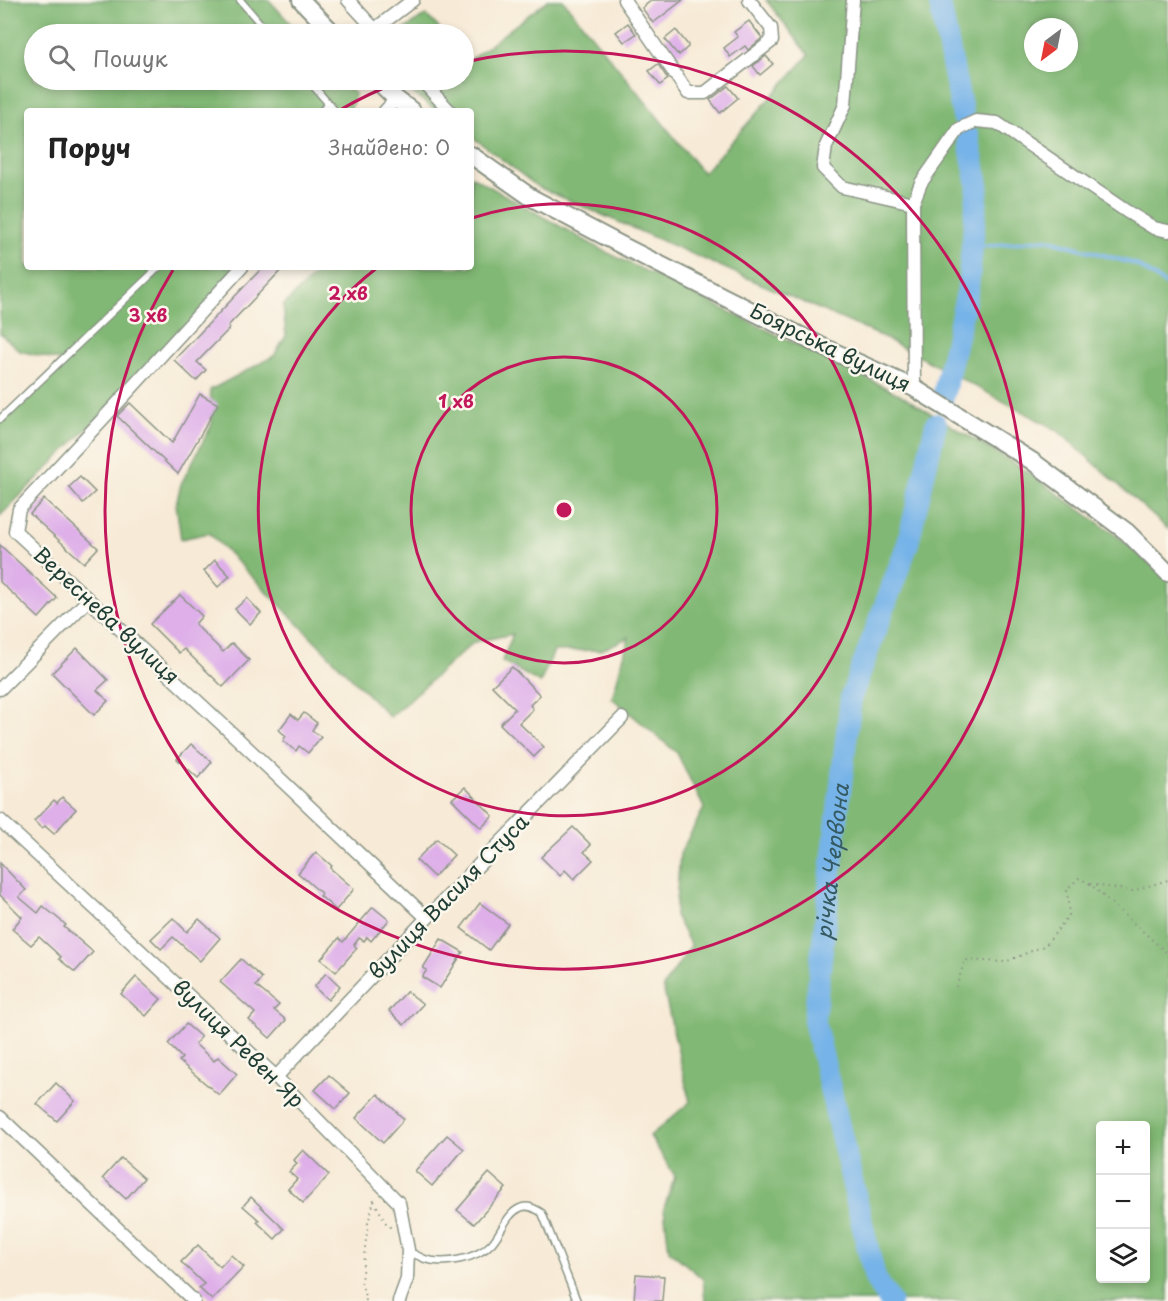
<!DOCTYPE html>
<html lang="uk">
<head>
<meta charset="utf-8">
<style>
  :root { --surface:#fff; --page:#f6f6f6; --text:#222; --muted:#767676; --line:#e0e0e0 }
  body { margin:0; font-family:"Playpen Sans",sans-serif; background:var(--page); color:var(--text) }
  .controls { position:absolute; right:18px; bottom:18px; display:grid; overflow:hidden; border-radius:6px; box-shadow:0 3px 9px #0003 }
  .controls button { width:54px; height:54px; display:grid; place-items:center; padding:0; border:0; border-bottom:2px solid var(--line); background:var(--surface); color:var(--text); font:30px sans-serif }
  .compass { position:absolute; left:1024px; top:18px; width:54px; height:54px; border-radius:50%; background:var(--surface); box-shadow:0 3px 9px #0003; rotate:212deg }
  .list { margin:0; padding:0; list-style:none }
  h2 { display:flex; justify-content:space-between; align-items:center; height:78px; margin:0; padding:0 24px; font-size:26px }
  h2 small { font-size:20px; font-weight:400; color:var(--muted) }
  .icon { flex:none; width:33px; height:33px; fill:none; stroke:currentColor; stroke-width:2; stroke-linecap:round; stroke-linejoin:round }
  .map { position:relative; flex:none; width:1168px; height:1301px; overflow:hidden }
  .search { position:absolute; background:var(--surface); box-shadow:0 3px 9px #0003; left:24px; top:24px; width:450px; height:66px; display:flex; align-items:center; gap:15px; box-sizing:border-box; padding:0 21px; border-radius:33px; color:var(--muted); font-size:22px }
  .panel { position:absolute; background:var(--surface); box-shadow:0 3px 9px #0003; left:24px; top:108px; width:450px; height:162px; border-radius:6px }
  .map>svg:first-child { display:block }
</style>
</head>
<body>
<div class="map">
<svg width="1168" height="1301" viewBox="0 0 1168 1301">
  <rect width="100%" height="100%" fill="#fbf7ec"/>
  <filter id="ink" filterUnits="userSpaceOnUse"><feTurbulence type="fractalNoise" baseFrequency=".0167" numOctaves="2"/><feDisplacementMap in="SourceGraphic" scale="12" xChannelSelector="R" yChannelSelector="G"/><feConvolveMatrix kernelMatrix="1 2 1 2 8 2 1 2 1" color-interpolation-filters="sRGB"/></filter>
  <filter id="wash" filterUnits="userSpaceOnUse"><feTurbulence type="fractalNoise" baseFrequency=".008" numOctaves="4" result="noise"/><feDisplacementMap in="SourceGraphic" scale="24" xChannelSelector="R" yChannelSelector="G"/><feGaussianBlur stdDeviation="1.35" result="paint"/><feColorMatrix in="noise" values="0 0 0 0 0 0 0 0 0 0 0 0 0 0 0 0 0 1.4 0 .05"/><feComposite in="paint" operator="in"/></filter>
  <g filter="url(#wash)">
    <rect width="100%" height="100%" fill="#f7ead6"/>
    <!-- forest -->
    <g fill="#81b874" stroke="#507a54" stroke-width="1.5" fill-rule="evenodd">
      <polygon points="0,0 269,0 300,34 34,34 34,80 341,80 355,94 350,111 27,111 27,267 248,267 0,516 0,421 62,361 20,351 0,333"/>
      <path d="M548,0H563L703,173L809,55L766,0H1168V529L1057,430L881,336L538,187L471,136V111H437L406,88L399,80H464V54L470,60ZM1033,27H1069V63H1033Z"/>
      <polygon points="426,15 445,34 397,34"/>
      <path d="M471,176L602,250L899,394L1023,469L1121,539L1168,580V1301H705L703,1279L669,1250L664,1208L675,1176L650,1136L690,1102L663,987L691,946L675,915L680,854L704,808L677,753L612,698L629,637L601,650L554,651L540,683L502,661L513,634L474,642L390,717L209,533L181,539L176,504L181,484L212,424L210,390L274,356L286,336L283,306L322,267H471ZM1100,1126H1146V1278H1100Z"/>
    </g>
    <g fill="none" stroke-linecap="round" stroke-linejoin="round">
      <!-- stream -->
      <polyline stroke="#76b3e8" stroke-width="4" points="972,248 1047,239 1135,264 1168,286"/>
      <!-- river -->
      <g stroke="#76b3e8" stroke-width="22">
        <polyline points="939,0 963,116"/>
        <polyline points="942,401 968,288 978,185 968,137"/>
        <path id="s1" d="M890,1301L875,1278L814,1020L851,697L908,543L936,424"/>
      </g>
    </g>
    <g id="blocks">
      <!-- building -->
      <g fill="#deafe9">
        <polygon points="652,0 683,0 653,23 642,8"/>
        <polygon points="749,21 762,38 748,50 745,46 730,57 724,48 738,37 734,32"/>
        <polygon points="628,23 636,34 624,42 616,32"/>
        <polygon points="676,30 688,45 688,47 679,55 678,53 677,54 665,39"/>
        <polygon points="766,56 773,64 760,75 753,66"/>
        <polygon points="658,64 668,79 660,85 649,71"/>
        <polygon points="728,86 738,98 720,113 710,100"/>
        <polygon points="263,267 284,267 228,326 230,328 197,362 206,370 196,381 174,360"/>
        <polygon points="200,394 218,404 178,474 117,416 130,403 172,443"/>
        <polygon points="80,477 95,492 83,503 69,487"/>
        <polygon points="44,499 98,548 84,563 30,514"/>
        <polygon points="0,545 57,598 39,618 0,582"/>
        <polygon points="215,560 230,576 218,587 204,571"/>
        <polygon points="180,595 202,616 195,624 223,652 232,643 249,660 223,687 184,649 179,653 150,624"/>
        <polygon points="247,598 261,613 250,624 235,609"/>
        <polygon points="77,648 108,680 97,690 108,701 94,715 52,673"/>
        <polygon points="512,667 540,695 530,705 533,709 519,723 544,747 534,757 500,724 515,709 492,686"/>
        <polygon points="304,713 317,723 312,730 321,737 308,753 299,746 296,751 283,741 286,736 279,730 291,714 298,720"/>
        <polygon points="191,744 212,762 198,778 177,759"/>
        <polygon points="465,787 493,816 481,828 452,799"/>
        <polygon points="62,797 76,809 54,834 45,826 42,829 34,821 54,800 57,803"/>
        <polygon points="573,827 591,845 584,852 593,860 574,879 565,870 560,876 541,857"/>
        <polygon points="437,839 454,855 434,877 416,860"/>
        <polygon points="316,852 332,866 330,868 354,889 336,910 320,896 322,894 298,873"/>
        <polygon points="0,863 26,890 19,897 38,913 43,906 66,925 64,927 93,952 75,972 59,959 61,957 39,937 31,945 12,929 22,917 0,895"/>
        <polygon points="480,903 508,924 489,950 461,928"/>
        <polygon points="373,907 389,920 371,941 367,937 364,941 359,938 354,945 357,948 336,972 321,959 339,938 343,942"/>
        <polygon points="173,918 187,932 199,919 220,938 200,961 173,937 161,949 151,939"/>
        <polygon points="441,939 463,952 440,988 422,977 427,970 423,968"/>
        <polygon points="241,959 262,978 256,986 279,1005 274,1010 286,1020 270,1038 249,1020 255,1013 220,982"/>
        <polygon points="326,973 340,986 328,1000 314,987"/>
        <polygon points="136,977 161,999 146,1016 121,994"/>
        <polygon points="407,991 423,1004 404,1025 389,1011"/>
        <polygon points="186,1024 201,1037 195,1044 214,1061 218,1057 237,1074 219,1095 179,1061 182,1058 168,1044"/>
        <polygon points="329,1075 350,1093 336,1109 315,1090"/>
        <polygon points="56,1083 75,1101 57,1121 37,1104"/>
        <polygon points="378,1094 404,1119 383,1143 356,1118"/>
        <polygon points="447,1135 464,1149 432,1186 415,1171"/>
        <polygon points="303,1150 329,1175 303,1203 288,1189 297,1179 289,1172 297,1164 294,1160"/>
        <polygon points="121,1158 144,1178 126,1199 103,1178"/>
        <polygon points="489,1173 506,1188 474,1224 457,1210"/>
        <polygon points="251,1197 284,1229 275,1239 257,1222 259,1220 243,1206"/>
        <polygon points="198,1245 220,1267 231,1255 244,1267 212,1300 199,1288 204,1284 181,1262"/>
        <polygon points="636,1274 664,1276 662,1301 634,1301"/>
      </g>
    </g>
  </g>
  <g filter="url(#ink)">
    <use href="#blocks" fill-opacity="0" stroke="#8b9485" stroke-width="1.5"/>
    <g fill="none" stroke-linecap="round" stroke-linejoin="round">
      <defs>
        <g id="lane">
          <polyline points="240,0 269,34"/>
          <polyline points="308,80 335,111"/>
          <polyline points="321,111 329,104"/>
          <polyline points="0,419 159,267"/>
          <path d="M408,1251C414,1254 420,1257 425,1259C444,1265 477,1259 491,1244C501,1234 506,1214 520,1208C528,1204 536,1209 542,1213L577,1301"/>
        </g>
        <g id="street">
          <polyline points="348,0 379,34"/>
          <polyline points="624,0 688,93 705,93 772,41 771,28 749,0"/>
          <polyline points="853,0 845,105 826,146 823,168 842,187 913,203"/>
          <polyline points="375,29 413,0"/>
          <polyline points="421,80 450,111"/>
          <polyline points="385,111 396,99"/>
          <polyline points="242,267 126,394 19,509 15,531 255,755 427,918"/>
          <polyline points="914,388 913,203 921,183 959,129 976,121 997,123 1126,211 1154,228 1168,231"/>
          <polyline points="0,689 88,600"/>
          <polyline points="0,820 276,1077 399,1203 408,1250 407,1279 399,1301"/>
          <polyline points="276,1077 427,918 622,718"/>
          <polyline points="0,1117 194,1301"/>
        </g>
        <g id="secondary">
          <polyline points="301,0 334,34"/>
          <polyline points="377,80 396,99 412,111"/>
          <polyline points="471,155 532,198 625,247 819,345 914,388 1032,461 1127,532 1168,573"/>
        </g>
      </defs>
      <!-- lane casing -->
      <use href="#lane" stroke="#8b9485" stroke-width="9"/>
      <!-- street casing -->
      <use href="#street" stroke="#8b9485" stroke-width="15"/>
      <!-- secondary casing -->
      <use href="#secondary" stroke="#8b9485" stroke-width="20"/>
      <!-- path -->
      <g stroke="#8b9485" stroke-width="2" stroke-dasharray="1.5 4.5" stroke-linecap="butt">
        <polyline points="1090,884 1132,891 1168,880"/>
        <polyline points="956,987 965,960 1005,962 1046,945 1069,915 1067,889 1079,878 1090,884 1168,954"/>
        <polyline points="374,1201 386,1223 392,1229"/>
        <polyline points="366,1301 361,1281 368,1223 374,1201 373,1195"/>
      </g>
      <!-- lane -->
      <use href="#lane" stroke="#fff" stroke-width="6"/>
      <!-- street -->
      <use href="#street" stroke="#fff" stroke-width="12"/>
      <!-- secondary -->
      <use href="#secondary" stroke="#fff" stroke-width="16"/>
    </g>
  </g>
  <!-- distance rings -->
  <g fill="none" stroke="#c2185b" stroke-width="3">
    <circle cx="564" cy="510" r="153"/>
    <path d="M472 218A306 306 0 1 1 378 267"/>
    <path d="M338 111A459 459 0 0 1 403 80M465 62A459 459 0 1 1 173 270"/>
  </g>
  <g text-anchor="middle" stroke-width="5" stroke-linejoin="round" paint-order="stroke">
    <!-- street labels -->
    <g font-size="21" fill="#1f3d34" stroke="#fbf7ec">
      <text transform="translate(830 348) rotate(26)" y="7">Боярська вулиця</text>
      <text transform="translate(106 616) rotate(43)" y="7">Вереснева вулиця</text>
      <text transform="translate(449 897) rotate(-46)" y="7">вулиця Василя Стуса</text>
      <text transform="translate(238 1044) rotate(44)" y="7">вулиця Ревен Яр</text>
    </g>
    <!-- water labels -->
    <g font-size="22" font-style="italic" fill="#355a61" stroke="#fbf7ec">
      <text dy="8" stroke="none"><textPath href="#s1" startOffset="452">річка Червона</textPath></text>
    </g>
  </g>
  <circle cx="564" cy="510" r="9" fill="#c2185b" stroke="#fbf7ec" stroke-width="3"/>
  <g font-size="18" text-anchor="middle" font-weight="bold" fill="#c2185b" stroke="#fbf7ec" stroke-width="5" stroke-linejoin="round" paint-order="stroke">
    <text x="348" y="300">2 хв</text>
    <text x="148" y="322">3 хв</text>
    <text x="456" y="408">1 хв</text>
  </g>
</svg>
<div class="controls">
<button>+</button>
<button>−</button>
<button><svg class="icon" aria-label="layers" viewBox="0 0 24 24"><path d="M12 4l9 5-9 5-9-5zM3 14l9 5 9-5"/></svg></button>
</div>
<svg class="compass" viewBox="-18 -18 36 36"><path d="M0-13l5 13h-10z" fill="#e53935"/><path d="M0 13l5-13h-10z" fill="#767676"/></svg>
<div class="search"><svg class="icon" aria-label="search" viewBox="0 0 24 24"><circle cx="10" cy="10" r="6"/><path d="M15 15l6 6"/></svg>Пошук</div>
<section class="panel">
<h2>Поруч<small>Знайдено: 0</small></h2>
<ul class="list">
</ul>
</section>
</div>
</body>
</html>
